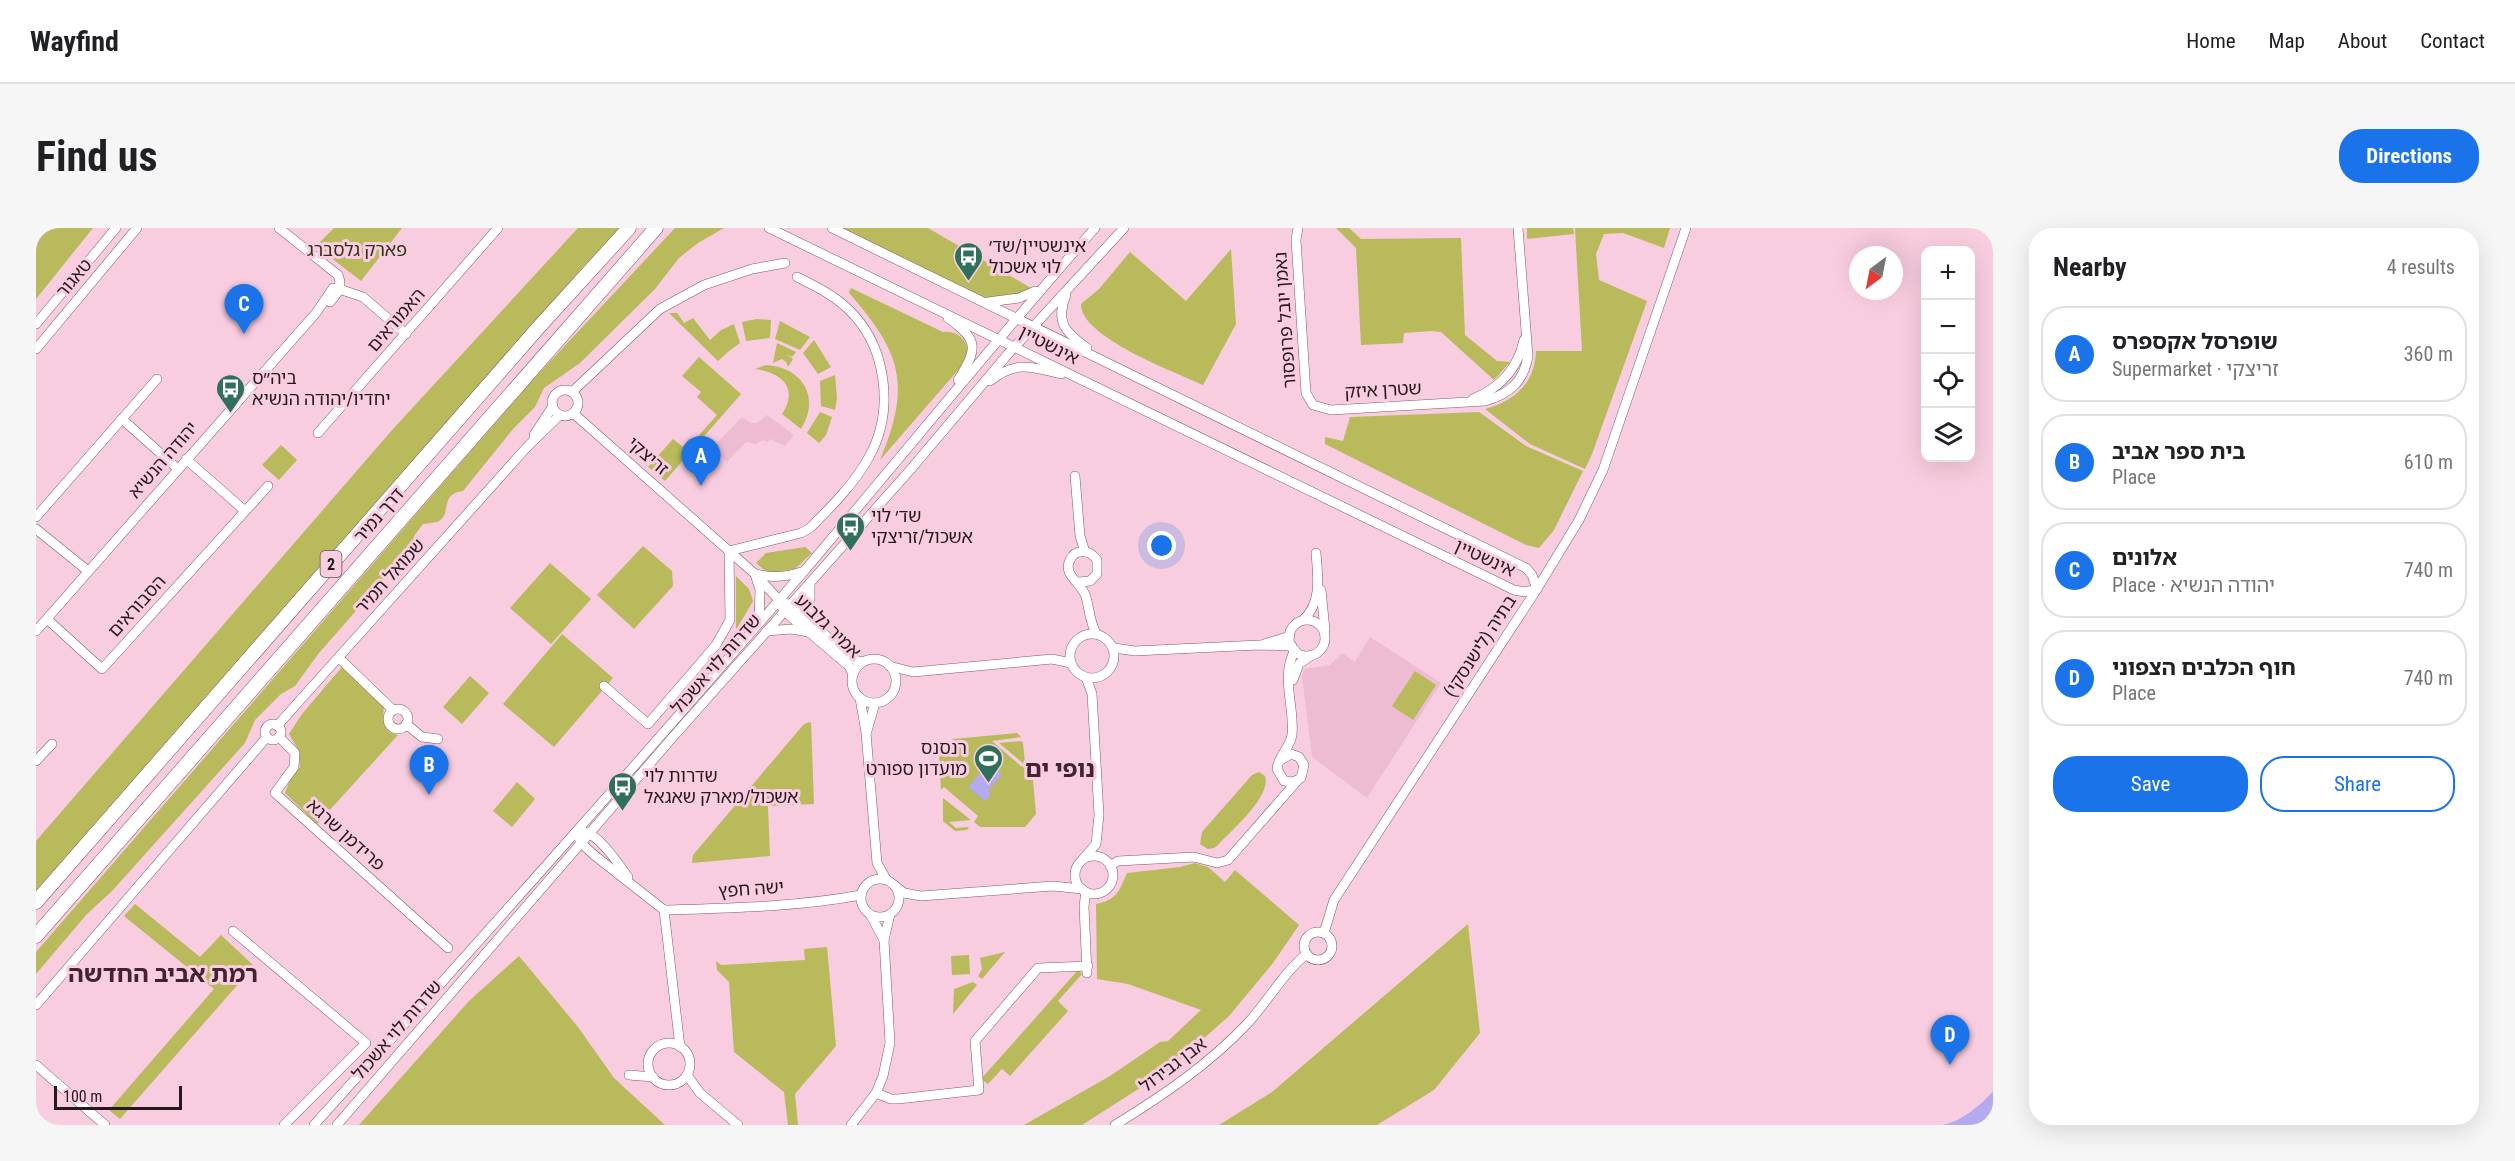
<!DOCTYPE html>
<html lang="en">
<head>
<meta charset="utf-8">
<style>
  :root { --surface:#fff; --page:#f6f6f6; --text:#202124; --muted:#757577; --line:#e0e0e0; --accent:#1a73e8 }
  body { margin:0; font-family:"Roboto Condensed","Noto Sans Hebrew",sans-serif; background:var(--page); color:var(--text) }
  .controls { position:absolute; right:18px; top:18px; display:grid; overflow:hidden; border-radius:12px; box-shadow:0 6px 24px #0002 }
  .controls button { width:54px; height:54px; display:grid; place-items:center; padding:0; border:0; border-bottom:2px solid var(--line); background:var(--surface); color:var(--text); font:30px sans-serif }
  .compass { position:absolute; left:1813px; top:18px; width:54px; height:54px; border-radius:50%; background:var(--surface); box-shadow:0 6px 24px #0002; rotate:212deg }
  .scale { position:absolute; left:18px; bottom:15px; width:128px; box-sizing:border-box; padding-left:6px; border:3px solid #27181f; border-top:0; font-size:16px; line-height:21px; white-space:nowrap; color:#27181f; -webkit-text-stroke:4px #f8cddf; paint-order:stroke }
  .you { position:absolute; left:1126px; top:318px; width:21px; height:21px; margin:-15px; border:4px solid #fff; border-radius:50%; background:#1a73e8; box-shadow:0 0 0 9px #1a73e833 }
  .badge { display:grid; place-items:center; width:39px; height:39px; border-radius:50%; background:var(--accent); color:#fff; font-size:20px; font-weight:700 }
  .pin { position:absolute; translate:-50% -50px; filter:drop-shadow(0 2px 3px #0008) }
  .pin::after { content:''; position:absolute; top:32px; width:21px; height:18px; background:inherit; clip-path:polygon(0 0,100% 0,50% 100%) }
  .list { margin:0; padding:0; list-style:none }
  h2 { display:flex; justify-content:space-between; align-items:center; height:78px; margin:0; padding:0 24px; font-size:26px }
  h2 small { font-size:20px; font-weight:400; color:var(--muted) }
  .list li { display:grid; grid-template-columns:39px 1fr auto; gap:18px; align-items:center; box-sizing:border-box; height:96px; margin:0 12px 12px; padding:0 12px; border:2px solid var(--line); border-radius:24px }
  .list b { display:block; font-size:22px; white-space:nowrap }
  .list p { margin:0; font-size:20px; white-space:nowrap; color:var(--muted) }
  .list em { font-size:20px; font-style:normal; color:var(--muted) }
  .actions { display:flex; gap:12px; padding:18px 24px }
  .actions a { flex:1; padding:14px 0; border:2px solid var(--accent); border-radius:24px; text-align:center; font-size:21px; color:var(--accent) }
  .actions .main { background:var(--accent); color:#fff }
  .icon { flex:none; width:33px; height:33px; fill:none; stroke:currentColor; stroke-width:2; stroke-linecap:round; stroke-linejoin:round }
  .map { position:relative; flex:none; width:1957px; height:897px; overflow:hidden; border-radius:24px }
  header { display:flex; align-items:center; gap:36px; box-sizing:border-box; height:84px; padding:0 30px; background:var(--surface); border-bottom:2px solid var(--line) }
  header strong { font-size:28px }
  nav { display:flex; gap:33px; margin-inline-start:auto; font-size:21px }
  .intro { display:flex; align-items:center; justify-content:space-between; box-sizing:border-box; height:144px; padding:0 36px }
  h1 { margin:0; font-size:42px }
  .button { padding:15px 27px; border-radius:24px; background:var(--accent); color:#fff; font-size:21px; font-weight:700 }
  main { display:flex; gap:36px; padding:0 36px }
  aside { flex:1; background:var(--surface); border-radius:24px; box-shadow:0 6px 24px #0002 }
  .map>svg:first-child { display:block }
</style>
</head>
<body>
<header>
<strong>Wayfind</strong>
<nav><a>Home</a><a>Map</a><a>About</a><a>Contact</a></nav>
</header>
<div class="intro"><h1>Find us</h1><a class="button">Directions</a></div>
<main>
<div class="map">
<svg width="1957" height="897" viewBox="0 0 1957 897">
  <rect width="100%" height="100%" fill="#f8cddf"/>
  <!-- built -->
  <g fill="#edbcd2">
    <polygon points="731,187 758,207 749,218 734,211 731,214 727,212 720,216 710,214 691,234 676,220 706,189 715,195 721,195"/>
    <polygon points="1334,409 1405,455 1331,570 1276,529 1266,448 1269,441 1294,437 1306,425 1319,434"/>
  </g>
  <!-- green -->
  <g fill="#b8ba5c">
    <polygon points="0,0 57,0 0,71"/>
    <polygon points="298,0 366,0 325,53 280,18"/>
    <polygon points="542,0 585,0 547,39 0,667 0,613 357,201"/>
    <path d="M639,0H688L662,15L643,30L619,61L544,135L508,160L499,179L477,201L427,263C403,266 416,285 403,293C399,295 392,295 387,296L378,308L376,319L283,425L259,458L245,466L219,492L209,515L76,663L51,686L0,746V724L493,156Z"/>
    <path d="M804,0H892L995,60C982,71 959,71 943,68Z"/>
    <polygon points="1300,0 1313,0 1325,11 1425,10 1429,107 1461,133 1474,134 1458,152 1405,104 1396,103 1368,105 1367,115 1325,117 1320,20"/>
    <polygon points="1491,0 1537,0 1538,6 1491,11"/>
    <path d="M1539,0H1634L1628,20L1587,5L1568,6L1560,26L1563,52L1611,73L1556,226L1549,241L1494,216L1449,181C1479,173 1499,155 1500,123H1546Z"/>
    <path d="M1195,21L1200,96L1167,157C1139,144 1044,109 1045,76L1063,61L1094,24L1150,73Z"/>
    <path d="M815,60L907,104C921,102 930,111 933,125L923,141L844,232C876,157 865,124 813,65Z"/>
    <polygon points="633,85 641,85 648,95 657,90 674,112 685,102 698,96 704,115 693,123 682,133"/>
    <polygon points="721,91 735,92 734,110 710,113 706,94"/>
    <polygon points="744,93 774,109 764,122 739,111"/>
    <polygon points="778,112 795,139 782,146 767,125"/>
    <polygon points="741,115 760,124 756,129 750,126 757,131 752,139 750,134 746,131 737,135"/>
    <polygon points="663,129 705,166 629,253 612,239 637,211 647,219 653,211 657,214 681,187 661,169 665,164 646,148"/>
    <path d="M730,137C766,139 785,169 765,201L746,186C763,160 746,145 719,141Z"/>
    <polygon points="799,147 801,170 799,182 785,178 784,153"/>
    <polygon points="784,184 796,189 790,207 783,215 771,205"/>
    <polygon points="1443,184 1490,218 1547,243 1518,302 1503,320 1490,317 1289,216 1289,209 1307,213 1314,189"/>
    <polygon points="245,217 261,232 243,252 226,237"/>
    <polygon points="607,318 636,343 637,358 598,401 561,367"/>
    <polygon points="769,319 776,325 759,341 732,345 720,335 730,325"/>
    <polygon points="514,335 555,371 515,416 474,380"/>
    <polygon points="700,348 713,361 717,373 700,402"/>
    <polygon points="526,406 577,450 518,519 467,476"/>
    <polygon points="306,439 348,478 347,491 353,504 362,507 281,596 249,565 254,552 264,539 263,523 253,506 266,486"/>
    <polygon points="1379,443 1400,457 1377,492 1356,478"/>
    <polygon points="434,448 453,465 426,496 407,479"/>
    <polygon points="775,494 778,576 732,578 734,628 656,635 657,627 768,496"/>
    <polygon points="981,505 985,509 956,513 986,539 988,536 963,515 985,513 987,515 989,535 996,541 1000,586 989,599 944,599 938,594 942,588 908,559 905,562 903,527 917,511"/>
    <path d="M1223,544L1229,548C1236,568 1195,603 1182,617L1178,620L1172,621L1164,616L1166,604L1216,547Z"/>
    <polygon points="481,554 499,571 476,599 457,583"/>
    <polygon points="907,570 935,592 913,594 920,600 933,599 931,602 919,603 907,593"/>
    <path d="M1159,635L1172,639L1189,654L1199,642L1263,697L1237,735L1193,788L1132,842L1046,897H988L1074,848L1124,814L1132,813L1165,782L1092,756L1061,751L1060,676C1081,672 1083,663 1091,645L1144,639Z"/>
    <polygon points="99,676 164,729 185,707 218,738 84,891 73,882 178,761 88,688"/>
    <polygon points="1432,696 1444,805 1398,862 1341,897 1183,897 1236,864"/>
    <polygon points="791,719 800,818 759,866 762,897 752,897 748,864 698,824 693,754 681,742 680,733 685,737 769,732 768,721"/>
    <polygon points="969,724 946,751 942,748 946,741 944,730"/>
    <polygon points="933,727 934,746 916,747 915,728"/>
    <polygon points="483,728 542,799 578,850 629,897 323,897 433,773"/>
    <polygon points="1042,742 1046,746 1022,773 1032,783 974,848 966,841 952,856 945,851"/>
    <polygon points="937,754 941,757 917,786 918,761"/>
  </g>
  <!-- water -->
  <g fill="#b3aaef">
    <polygon points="953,535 966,547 952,563 955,566 949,573 932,559"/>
    <path d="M1957,863V897H1907C1926,893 1945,877 1957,863Z"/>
  </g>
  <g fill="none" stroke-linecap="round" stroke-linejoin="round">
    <defs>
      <g id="minor">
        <path d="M243,0L302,47C307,59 302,65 294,74"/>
        <polyline points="733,0 1478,362 1489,364 1501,361 1496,347 1490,340 796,0"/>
        <path d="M1262,0L1260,12L1270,165L1277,177L1295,182L1449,173C1474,166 1488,153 1492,128L1482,0"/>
        <polyline points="300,60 327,69 370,106"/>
        <path d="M1030,67C1019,94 1029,104 1051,120"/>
        <polyline points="952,74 983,70 999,63"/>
        <path d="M912,90C944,113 941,121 922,152"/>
        <polyline points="0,96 80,0"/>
        <polyline points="0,121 101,0"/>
        <path d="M954,153C980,132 996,139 1025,146"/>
        <circle cx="529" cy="175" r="13"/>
        <polyline points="536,164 624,81 668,57 716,41 749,35"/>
        <path d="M1437,171C1464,160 1482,140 1488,112"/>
        <polyline points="537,185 719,346 742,371 748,383 813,438 817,446"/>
        <polyline points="86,191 142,241"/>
        <polyline points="282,205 462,0"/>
        <polyline points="498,207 517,178"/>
        <polyline points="150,231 209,283"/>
        <polyline points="1039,248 1044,308 1049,324"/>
        <polyline points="0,289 121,151"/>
        <polyline points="0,301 52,343"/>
        <path d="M1043,354L1054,353L1061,346V332C1057,327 1052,322 1045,324C1040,324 1036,327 1034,332C1026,347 1046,355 1050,369C1054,384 1053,390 1060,406"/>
        <polyline points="774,355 774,381 780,398"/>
        <polyline points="1285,362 1289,402"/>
        <polyline points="750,375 821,433 826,434"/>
        <polyline points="11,391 66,441 232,258"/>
        <path d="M1267,392C1286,375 1282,349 1280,325"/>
        <circle cx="1271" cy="410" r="18"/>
        <path d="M723,394L724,362L719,346C737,350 749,349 765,344"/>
        <polyline points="0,403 280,85 297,60"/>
        <polyline points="731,403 755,401 773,404"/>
        <circle cx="1056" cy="428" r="22"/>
        <polyline points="1228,416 1254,408"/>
        <polyline points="1078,420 1099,423 1223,417 1256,418"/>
        <polyline points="303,430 357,482"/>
        <circle cx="838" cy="453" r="22"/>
        <polyline points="853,438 877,444 1016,431 1035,435"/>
        <polyline points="1257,452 1263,436 1276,427"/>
        <path d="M568,458L612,496L680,417L694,392L693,323L765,305L774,300C795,279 819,255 833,229C859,182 851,117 811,80C796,66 779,58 761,49"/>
        <polyline points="824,470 830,505 841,635 850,651"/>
        <circle cx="362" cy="491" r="10"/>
        <polyline points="370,496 386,509 402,511"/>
        <circle cx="237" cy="504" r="8"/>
        <polyline points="241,498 491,219 524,187"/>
        <polyline points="831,503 839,475"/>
        <polyline points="243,509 259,525 258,539 239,565 412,720"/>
        <polyline points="0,533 16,516"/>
        <path d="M1243,533L1255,526L1263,529L1268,537L1265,550L1257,554L1248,553L1241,541C1242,528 1254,520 1256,507C1259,479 1244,448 1259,422"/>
        <path d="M548,604C564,607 583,637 592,649"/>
        <polyline points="543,610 545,615 558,627 628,682"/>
        <circle cx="1058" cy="647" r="19"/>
        <polyline points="1047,631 1060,616 1063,587 1056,466 1050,449"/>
        <polyline points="1074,638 1082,633 1158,629 1181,635 1192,632 1262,552"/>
        <circle cx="844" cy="670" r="19"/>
        <polyline points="858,657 868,665 885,668 1017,658 1046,661"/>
        <polyline points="1050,664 1048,678 1051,745"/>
        <path d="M628,682C693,680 761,679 825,667"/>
        <polyline points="628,682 644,819"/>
        <polyline points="834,686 848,712"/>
        <polyline points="197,703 330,815 248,897"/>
        <circle cx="1282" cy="718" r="14"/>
        <polyline points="1288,705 1298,672 1501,361 1543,292 1567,242 1650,0"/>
        <polyline points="0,777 231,509"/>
        <circle cx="633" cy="836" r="21"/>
        <polyline points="0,837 69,897"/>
        <polyline points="593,847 617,849"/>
        <polyline points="651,847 664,865 702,897"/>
        <polyline points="840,865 855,871 862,871 943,862 939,813 1002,740 1052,738"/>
        <path d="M278,897C443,713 608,529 769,342C866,228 960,112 1059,0"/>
        <polyline points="301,897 636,510 875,241 972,126 1088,0"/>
        <polyline points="815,897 840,865 847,848 854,815 848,712 854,686"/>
        <path d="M1079,897C1126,868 1172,837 1211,796C1229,777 1251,740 1271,726"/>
      </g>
      <g id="highway">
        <polyline points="0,674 502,100 593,0"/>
        <polyline points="0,708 620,0"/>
      </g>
    </defs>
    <!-- minor casing -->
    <use href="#minor" stroke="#7e596a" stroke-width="10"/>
    <!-- highway casing -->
    <use href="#highway" stroke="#7e596a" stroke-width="15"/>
    <!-- minor -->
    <use href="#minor" stroke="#fff" stroke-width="9"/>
    <!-- highway -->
    <use href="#highway" stroke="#fff" stroke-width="14"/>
  </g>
  <!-- icons -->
  <defs>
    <symbol id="bus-pin" viewBox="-11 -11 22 30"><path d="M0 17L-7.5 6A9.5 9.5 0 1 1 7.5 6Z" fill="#306f5b" stroke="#f8cddf"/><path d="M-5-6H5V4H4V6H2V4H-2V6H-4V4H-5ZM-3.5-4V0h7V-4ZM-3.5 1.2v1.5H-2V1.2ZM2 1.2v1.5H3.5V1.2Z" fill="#fff"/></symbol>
    <symbol id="stadium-pin" viewBox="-11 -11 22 30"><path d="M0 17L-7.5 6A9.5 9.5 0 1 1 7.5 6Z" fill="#306f5b" stroke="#f8cddf"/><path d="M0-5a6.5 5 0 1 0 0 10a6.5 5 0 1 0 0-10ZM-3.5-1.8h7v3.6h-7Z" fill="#fff"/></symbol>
  </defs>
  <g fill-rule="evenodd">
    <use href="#bus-pin" x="916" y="12" width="33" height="45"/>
    <use href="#bus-pin" x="178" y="144" width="33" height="45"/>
    <use href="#bus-pin" x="798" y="282" width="33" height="45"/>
    <use href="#stadium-pin" x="936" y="514" width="33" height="45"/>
    <use href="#bus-pin" x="570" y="542" width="33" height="45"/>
  </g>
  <g text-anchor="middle" stroke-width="6" stroke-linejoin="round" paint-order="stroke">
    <!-- shield labels -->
    <rect fill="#f8cddf" stroke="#664e59" stroke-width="1.5" x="284.5" y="323" width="21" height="26" rx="4.5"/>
    <g font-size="16" font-weight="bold" fill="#27181f">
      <text x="295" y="342">2</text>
    </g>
    <!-- poi labels -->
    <g font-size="18" fill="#27181f" stroke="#f8cddf" text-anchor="start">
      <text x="953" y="24">אינשטיין/שד׳<tspan x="953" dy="21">לוי אשכול</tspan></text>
      <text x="216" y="156">ביה״ס<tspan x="216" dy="21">יחדיו/יהודה הנשיא</tspan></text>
      <text x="835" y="294">שד׳ לוי<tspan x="835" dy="21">אשכול/זריצקי</tspan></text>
      <text x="931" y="526" text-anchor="end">רנסנס<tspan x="931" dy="21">מועדון ספורט</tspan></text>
      <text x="608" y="554">שדרות לוי<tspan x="608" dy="21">אשכול/מארק שאגאל</tspan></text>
    </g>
    <!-- park labels -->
    <g font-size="18" fill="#303119" stroke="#f8cddf">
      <text x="321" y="28">פארק גלסברג</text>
    </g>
    <!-- street labels -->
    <g font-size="18" fill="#27181f" stroke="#f8cddf">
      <text transform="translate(38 50) rotate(-50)" y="6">טאגור</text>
      <text transform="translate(360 92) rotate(-49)" y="6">האמוראים</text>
      <text transform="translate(1249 92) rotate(-94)" y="6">נאמן יובל פרופסור</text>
      <text transform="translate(1013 117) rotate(27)" y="6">אינשטיין</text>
      <text transform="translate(1347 162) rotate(-3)" y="6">שטרן איזק</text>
      <text transform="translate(612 228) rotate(41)" y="6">זריצקי</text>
      <text transform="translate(127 232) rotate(-49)" y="6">יהודה הנשיא</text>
      <text transform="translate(343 287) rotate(-49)" y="6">דרך נמיר</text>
      <text transform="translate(1449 330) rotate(25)" y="6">אינשטיין</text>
      <text transform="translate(354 348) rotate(-48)" y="6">שמואל תמיר</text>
      <text transform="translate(101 378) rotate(-48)" y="6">הסבוראים</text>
      <text transform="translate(792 398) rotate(44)" y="6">אמיר גלבוע</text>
      <text transform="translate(1444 418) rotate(-57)" y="6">בתיה (לישנסקי)</text>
      <text transform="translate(680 436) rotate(-49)" y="6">שדרות לוי אשכול</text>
      <text transform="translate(310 607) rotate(42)" y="6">פרידמן שרגא</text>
      <text transform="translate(715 661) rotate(-4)" y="6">ישה חפץ</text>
      <text transform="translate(361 802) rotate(-49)" y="6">שדרות לוי אשכול</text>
      <text transform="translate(1137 837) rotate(-37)" y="6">אבן גבירול</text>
    </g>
    <!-- district labels -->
    <g font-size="24" font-weight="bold" fill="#432332" stroke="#f8cddf">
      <text x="1024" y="549">נופי ים</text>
      <text x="127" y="754">רמת אביב החדשה</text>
    </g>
  </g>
</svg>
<div class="controls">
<button>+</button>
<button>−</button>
<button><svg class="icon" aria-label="locate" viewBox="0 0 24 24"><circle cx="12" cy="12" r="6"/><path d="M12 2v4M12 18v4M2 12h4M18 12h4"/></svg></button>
<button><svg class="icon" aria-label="layers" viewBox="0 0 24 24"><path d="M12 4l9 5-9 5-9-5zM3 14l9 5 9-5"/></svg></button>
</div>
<svg class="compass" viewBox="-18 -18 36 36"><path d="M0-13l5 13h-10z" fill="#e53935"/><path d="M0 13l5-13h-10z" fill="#757577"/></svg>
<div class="scale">100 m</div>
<div class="you"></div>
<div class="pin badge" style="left:665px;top:258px">A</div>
<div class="pin badge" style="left:393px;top:567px">B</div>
<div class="pin badge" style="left:208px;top:106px">C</div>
<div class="pin badge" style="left:1914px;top:837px">D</div>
</div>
<aside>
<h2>Nearby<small>4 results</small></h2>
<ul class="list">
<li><span class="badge">A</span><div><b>שופרסל אקספרס</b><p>Supermarket · זריצקי</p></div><em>360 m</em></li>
<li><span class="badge">B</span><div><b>בית ספר אביב</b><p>Place</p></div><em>610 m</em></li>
<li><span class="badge">C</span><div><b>אלונים</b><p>Place · יהודה הנשיא</p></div><em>740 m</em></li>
<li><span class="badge">D</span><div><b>חוף הכלבים הצפוני</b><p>Place</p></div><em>740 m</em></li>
</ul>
<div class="actions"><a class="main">Save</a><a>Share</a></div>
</aside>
</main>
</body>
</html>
